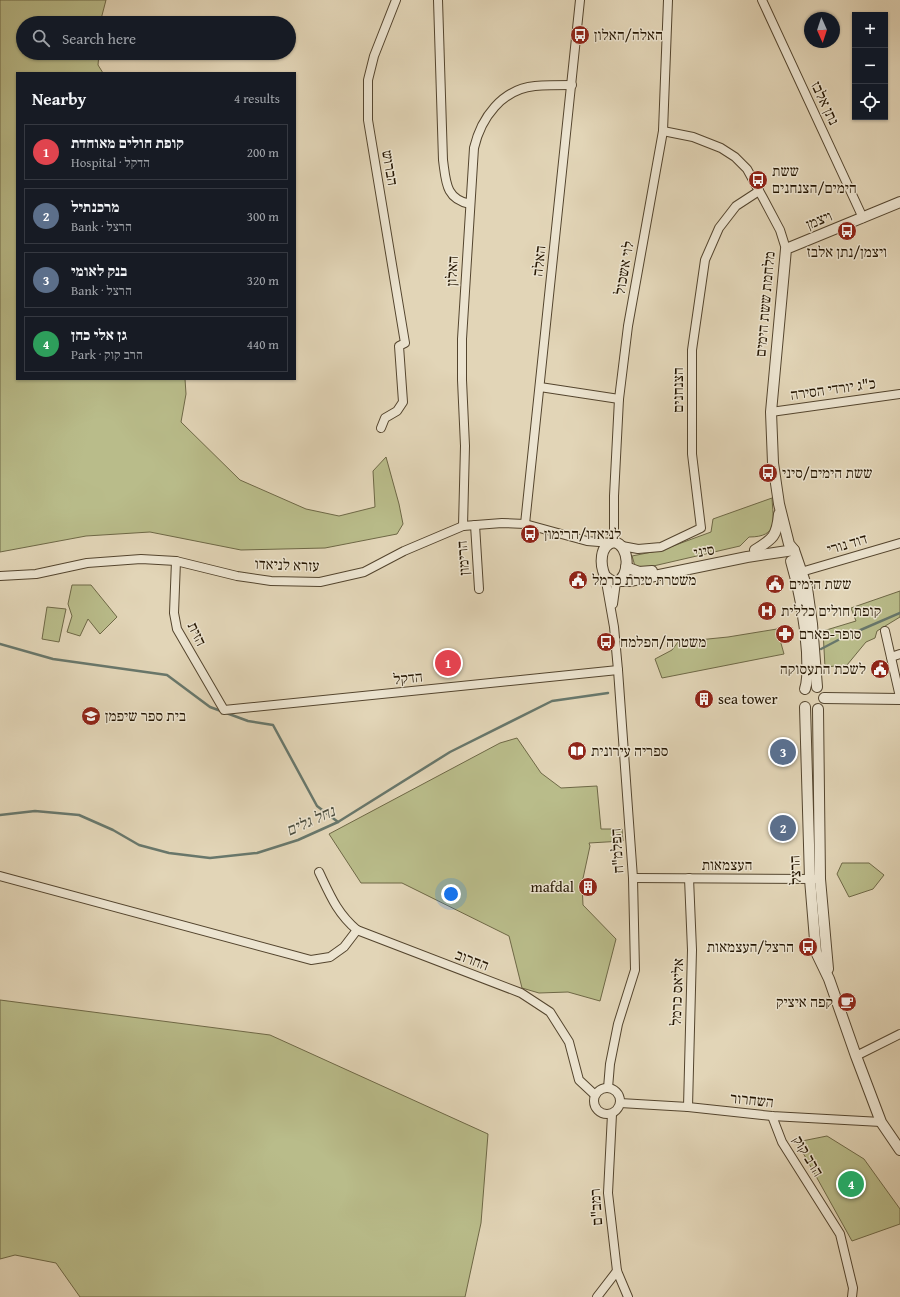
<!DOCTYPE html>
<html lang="en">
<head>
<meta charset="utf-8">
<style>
  :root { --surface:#171b24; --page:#242831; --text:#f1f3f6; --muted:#9ea1a6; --line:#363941; --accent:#1a73e8 }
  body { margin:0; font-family:"Gentium Book Plus","Frank Ruhl Libre",serif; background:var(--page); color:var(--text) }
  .controls { position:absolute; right:12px; top:12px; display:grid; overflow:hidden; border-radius:0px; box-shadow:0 1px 3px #0004 }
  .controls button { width:36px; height:36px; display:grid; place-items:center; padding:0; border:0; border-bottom:1px solid var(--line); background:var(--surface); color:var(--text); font:20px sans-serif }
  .compass { position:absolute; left:804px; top:12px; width:36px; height:36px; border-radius:50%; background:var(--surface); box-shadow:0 1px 3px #0004; rotate:177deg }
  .you { position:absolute; left:451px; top:894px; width:14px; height:14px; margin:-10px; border:3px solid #fff; border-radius:50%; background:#1a73e8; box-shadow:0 0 0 6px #1a73e833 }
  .badge { display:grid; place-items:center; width:26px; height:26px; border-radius:50%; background:var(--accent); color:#fff; font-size:13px; font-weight:700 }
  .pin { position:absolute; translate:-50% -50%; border:2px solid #fff; box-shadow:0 1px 4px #0006 }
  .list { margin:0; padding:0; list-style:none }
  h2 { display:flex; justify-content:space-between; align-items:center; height:52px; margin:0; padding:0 16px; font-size:17px }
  h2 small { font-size:13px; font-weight:400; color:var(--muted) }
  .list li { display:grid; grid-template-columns:26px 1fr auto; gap:12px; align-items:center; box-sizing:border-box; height:56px; margin:0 8px 8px; padding:0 8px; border:1px solid var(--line); border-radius:0px }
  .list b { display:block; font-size:15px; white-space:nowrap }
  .list p { margin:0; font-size:13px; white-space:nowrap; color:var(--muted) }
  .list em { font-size:13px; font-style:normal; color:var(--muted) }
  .icon { flex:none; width:22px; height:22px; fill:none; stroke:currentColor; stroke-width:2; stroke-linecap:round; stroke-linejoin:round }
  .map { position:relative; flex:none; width:900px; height:1297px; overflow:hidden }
  .search { position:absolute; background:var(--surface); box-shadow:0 1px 3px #0004; left:16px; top:16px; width:280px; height:44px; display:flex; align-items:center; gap:10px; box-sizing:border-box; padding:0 14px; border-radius:22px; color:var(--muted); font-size:15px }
  .panel { position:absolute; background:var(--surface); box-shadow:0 1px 3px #0004; left:16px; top:72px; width:280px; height:308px; border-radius:0px }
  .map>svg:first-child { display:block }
</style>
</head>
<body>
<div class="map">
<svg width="900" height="1297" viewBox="0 0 900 1297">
  <rect width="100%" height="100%" fill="#e2d5b7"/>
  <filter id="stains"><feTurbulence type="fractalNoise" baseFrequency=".005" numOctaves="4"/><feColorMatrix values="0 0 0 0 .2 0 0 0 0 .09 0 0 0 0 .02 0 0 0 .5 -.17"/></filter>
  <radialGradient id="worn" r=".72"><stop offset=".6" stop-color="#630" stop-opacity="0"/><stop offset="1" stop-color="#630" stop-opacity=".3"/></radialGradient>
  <!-- green -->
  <g fill="#b9bc8a" stroke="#6e6846">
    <polygon points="0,0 106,0 100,23 23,23 23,53 99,53 98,65 103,73 17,73 17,379 185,379 186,394 181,422 240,480 306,509 339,516 375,507 373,471 386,457 399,504 403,524 397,534 325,548 241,550 150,532 86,536 0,552"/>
    <path d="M772,498C773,520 779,537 749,537L740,546L649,567L635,566L632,556L662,550L711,532L713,519Z"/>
    <polygon points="72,585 91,585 117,617 100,634 88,619 80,636 67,632 72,616 68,604"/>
    <polygon points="900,591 900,617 877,631 875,638 866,642 847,665 825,667 823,631 856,621 851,608"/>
    <polygon points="47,607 66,609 59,642 42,639"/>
    <polygon points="777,629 784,654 662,678 655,659 672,650 678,642 728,637"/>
    <polygon points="517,738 541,773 561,788 597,786 601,829 622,829 623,841 589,843 590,846 582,883 583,905 616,939 600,1001 568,992 539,993 522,988 509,936 402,883 361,883 329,834 500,743"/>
    <polygon points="842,863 869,863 884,875 873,889 849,897 837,874"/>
    <polygon points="0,1000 270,1035 488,1134 481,1223 465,1297 80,1297 56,1263 15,1255 0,1259"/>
    <polygon points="827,1136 864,1159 900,1209 900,1224 852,1241 797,1142"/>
  </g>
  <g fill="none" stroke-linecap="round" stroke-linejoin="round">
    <!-- stream -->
    <g stroke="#68776b" stroke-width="2.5">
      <polyline points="0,644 53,659 167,675 210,707 248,721 273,725 317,806 338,822"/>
      <polyline points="821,649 842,638 900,613"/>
      <polyline points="0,815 35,811 79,815 113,830 139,845 169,853 210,858 257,853 298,840 338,822 450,752 552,701 608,693"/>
    </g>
    <defs>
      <g id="minor">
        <path d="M438,0L443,160C446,181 445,199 470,204"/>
        <polyline points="762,0 863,218"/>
        <polyline points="663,131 693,137 721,148 735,157 747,169 763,198 780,230 786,249"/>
        <polyline points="540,387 619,399"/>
        <polyline points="771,412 900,394"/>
        <polyline points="381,428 385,418 397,411 403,402 399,346 405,343 368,120 368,80 374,56 396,0"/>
        <polyline points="525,524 580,0"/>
        <polyline points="475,525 479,589"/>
        <path d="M463,526L465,446L462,380V339L474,148C481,118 502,89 535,86C547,85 560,85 572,85"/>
        <polyline points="614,542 614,496 619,399 628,326 663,131 668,0"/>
        <polyline points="622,546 638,549 661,547 701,528 692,454 692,350 705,260 719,228 736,206 759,191"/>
        <polyline points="176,561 174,613 177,629 224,710 618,670"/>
        <polyline points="801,572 900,543"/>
        <polyline points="0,576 36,574 87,563 141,559 176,561 237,576 271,581 320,582 364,572 404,551 463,526 502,523 525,524 587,541 611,543"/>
        <polyline points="605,576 614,627 618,670 633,878 635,970 618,1024 610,1064 608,1088"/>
        <polyline points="613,604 616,582"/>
        <polyline points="885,631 900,697"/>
        <polyline points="891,657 900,654"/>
        <path d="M319,872C330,895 337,913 357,930L521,993L550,1012L569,1042L579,1080L595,1095"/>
        <polyline points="0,876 311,960 330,957 344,947 357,930"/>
        <polyline points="633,878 815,879"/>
        <polyline points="856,1056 900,1034"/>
        <circle cx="607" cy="1101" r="13"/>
        <polyline points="620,1103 688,1107 772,1116 881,1122"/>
        <polyline points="688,1107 692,950 689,878"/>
        <polyline points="612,1114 608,1193 617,1271 628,1297"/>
        <polyline points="772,1116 782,1142 840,1234 853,1288 852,1297"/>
        <polyline points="597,1297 617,1271"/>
      </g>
      <g id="tertiary">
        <path d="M614,542C630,545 631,577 616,582L610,580L605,576C600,565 599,545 614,542Z"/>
        <path d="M755,550C773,539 777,536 779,514"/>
        <path d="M791,561C800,591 805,621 807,652C807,665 809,677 805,689"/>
        <polyline points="626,567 639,572 652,571"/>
        <polyline points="619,581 630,581 747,557 794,550"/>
        <polyline points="817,687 812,624 807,588 794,550 789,544 779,504 773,463 771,412 786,249 900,202"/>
        <polyline points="824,698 900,699"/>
        <polyline points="805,707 810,879 816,952 829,979 856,1056 881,1122 900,1150"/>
        <polyline points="818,709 820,879 828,969"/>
      </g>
    </defs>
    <!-- minor casing -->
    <use href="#minor" stroke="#54452e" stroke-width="10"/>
    <!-- tertiary casing -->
    <use href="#tertiary" stroke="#54452e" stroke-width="12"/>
    <!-- minor -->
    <use href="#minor" stroke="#ece4d0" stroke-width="8"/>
    <!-- tertiary -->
    <use href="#tertiary" stroke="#ece4d0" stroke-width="10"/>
  </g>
  <!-- icons -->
  <defs>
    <symbol id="bus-disc" viewBox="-11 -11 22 22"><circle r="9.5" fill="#8f2418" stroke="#ece4d0"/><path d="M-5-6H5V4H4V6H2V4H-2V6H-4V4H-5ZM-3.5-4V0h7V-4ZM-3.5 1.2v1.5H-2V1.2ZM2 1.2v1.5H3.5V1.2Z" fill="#fff"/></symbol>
    <symbol id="civic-disc" viewBox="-11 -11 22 22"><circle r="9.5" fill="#8f2418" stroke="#ece4d0"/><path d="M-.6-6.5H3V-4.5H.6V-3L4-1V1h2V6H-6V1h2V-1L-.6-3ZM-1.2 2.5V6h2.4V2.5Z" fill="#fff"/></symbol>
    <symbol id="hospital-disc" viewBox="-11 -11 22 22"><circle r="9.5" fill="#8f2418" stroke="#ece4d0"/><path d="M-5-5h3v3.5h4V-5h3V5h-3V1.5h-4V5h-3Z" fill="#fff"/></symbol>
    <symbol id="pharmacy-disc" viewBox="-11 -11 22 22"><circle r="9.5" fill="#8f2418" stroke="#ece4d0"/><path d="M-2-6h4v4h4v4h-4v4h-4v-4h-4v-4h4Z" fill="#fff"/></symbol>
    <symbol id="building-disc" viewBox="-11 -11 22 22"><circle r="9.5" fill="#8f2418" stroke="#ece4d0"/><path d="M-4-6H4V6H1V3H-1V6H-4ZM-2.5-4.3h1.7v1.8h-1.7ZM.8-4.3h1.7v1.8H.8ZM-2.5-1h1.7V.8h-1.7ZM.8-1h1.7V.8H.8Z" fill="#fff"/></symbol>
    <symbol id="school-disc" viewBox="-11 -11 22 22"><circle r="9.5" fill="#8f2418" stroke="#ece4d0"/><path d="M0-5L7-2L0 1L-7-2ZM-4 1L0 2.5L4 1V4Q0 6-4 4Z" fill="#fff"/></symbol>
    <symbol id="library-disc" viewBox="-11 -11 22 22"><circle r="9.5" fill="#8f2418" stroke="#ece4d0"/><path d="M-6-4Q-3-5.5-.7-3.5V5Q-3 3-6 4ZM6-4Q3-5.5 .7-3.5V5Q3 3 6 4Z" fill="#fff"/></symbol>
    <symbol id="cafe-disc" viewBox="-11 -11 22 22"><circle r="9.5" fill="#8f2418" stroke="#ece4d0"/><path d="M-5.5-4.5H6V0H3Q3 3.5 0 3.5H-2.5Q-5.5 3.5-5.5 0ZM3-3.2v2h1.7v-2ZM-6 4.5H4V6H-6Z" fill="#fff"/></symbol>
  </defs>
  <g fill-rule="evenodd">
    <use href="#bus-disc" x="569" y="24" width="22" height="22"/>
    <use href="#bus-disc" x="747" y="169" width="22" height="22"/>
    <use href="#bus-disc" x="836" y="220" width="22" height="22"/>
    <use href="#bus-disc" x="757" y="462" width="22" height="22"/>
    <use href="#bus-disc" x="519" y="523" width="22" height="22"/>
    <use href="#civic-disc" x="567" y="569" width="22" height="22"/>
    <use href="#civic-disc" x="764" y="573" width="22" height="22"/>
    <use href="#hospital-disc" x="756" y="600" width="22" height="22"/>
    <use href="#pharmacy-disc" x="774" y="623" width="22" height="22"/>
    <use href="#bus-disc" x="595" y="631" width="22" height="22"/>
    <use href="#civic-disc" x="869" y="658" width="22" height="22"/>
    <use href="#building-disc" x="693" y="688" width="22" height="22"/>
    <use href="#school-disc" x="80" y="705" width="22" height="22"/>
    <use href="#library-disc" x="566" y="740" width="22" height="22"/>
    <use href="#building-disc" x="577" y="876" width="22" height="22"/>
    <use href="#bus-disc" x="797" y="936" width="22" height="22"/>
    <use href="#cafe-disc" x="836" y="991" width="22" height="22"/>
  </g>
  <g text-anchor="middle" stroke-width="3" stroke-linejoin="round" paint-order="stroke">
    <!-- poi labels -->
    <g font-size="15" fill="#241501" stroke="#ece4d0" text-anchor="start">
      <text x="594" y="40">האלה/האלון</text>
      <text x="772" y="176">ששת<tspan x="772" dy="17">הימים/הצנחנים</tspan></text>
      <text x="847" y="257" text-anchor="middle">ויצמן/נתן אלבז</text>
      <text x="782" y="478">ששת הימים/סיני</text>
      <text x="544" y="539">לניאדו/הרימון</text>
      <text x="592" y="585">משטרת טירת כרמל</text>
      <text x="789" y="589">ששת הימים</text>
      <text x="781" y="616">קופת חולים כללית</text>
      <text x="799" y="639">סופר-פארם</text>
      <text x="620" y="647">משטרה/הפלמח</text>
      <text x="866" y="674" text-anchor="end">לשכת התעסוקה</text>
      <text x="718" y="704">sea tower</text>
      <text x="105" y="721">בית ספר שיפמן</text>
      <text x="591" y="756">ספריה עירונית</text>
      <text x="574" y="892" text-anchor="end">mafdal</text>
      <text x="794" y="952" text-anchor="end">הרצל/העצמאות</text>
      <text x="833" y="1007" text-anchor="end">קפה איציק</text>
    </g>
    <!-- street labels -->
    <g font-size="15" fill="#241501" stroke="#ece4d0">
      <text transform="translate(825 103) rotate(65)" y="5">נתן אלבז</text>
      <text transform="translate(390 168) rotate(80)" y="5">הברוש</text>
      <text transform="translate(819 220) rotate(-22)" y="5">ויצמן</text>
      <text transform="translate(539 261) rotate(-84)" y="5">האלה</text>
      <text transform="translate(624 268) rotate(-80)" y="5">לוי אשכול</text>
      <text transform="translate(452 271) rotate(-87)" y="5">האלון</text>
      <text transform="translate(765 304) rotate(-85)" y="5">מלחמת ששת הימים</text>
      <text transform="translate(833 389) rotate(-8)" y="5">כ"ג יורדי הסירה</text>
      <text transform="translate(678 390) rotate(-90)" y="5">הצנחנים</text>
      <text transform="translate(847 544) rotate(-17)" y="5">דוד נורי</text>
      <text transform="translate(704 551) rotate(-11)" y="5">סיני</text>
      <text transform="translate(463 558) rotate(-94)" y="5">הרימון</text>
      <text transform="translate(287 565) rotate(2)" y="5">עזרא לניאדו</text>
      <text transform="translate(197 634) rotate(64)" y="5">הזית</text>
      <text transform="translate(408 678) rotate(-6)" y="5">הדקל</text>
      <text transform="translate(617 851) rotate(-94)" y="5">הפלמ"ח</text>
      <text x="727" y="870">העצמאות</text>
      <text transform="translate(795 870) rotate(-93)" y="5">הרצל</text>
      <text transform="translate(472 960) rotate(21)" y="5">החרוב</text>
      <text transform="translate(677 992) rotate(-88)" y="5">אליאס כרמל</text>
      <text transform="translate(752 1100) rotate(6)" y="5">השחרור</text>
      <text transform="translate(808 1156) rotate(59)" y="5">הרב קוק</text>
      <text transform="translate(596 1207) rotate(-94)" y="5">רמב"ם</text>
    </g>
    <!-- water labels -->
    <g font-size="16" font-style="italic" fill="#4c4e3f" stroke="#ece4d0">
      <text transform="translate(310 820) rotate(-24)" y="6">נחל גלים</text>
    </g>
  </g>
  <rect width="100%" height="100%" filter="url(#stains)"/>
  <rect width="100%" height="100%" fill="url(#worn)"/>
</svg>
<div class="controls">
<button>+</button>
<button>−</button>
<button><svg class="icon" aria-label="locate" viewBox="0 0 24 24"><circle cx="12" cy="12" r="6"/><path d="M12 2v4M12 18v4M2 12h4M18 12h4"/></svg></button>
</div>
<svg class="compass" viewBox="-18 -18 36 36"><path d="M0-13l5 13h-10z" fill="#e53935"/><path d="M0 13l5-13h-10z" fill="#9ea1a6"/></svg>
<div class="you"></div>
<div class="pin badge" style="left:448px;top:663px;background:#e0444e">1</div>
<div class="pin badge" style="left:783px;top:828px;background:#5c6f8a">2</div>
<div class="pin badge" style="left:783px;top:752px;background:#5c6f8a">3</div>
<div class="pin badge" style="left:851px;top:1184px;background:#2e9e5b">4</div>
<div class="search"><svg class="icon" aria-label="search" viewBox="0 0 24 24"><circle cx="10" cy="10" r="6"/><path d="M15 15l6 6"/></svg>Search here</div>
<section class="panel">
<h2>Nearby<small>4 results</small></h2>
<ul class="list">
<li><span class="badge" style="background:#e0444e">1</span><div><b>קופת חולים מאוחדת</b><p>Hospital · הדקל</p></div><em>200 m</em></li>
<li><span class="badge" style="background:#5c6f8a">2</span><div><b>מרכנתיל</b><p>Bank · הרצל</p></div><em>300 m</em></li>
<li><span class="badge" style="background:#5c6f8a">3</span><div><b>בנק לאומי</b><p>Bank · הרצל</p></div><em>320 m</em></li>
<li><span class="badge" style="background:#2e9e5b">4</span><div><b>גן אלי כהן</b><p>Park · הרב קוק</p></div><em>440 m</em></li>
</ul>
</section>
</div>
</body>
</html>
